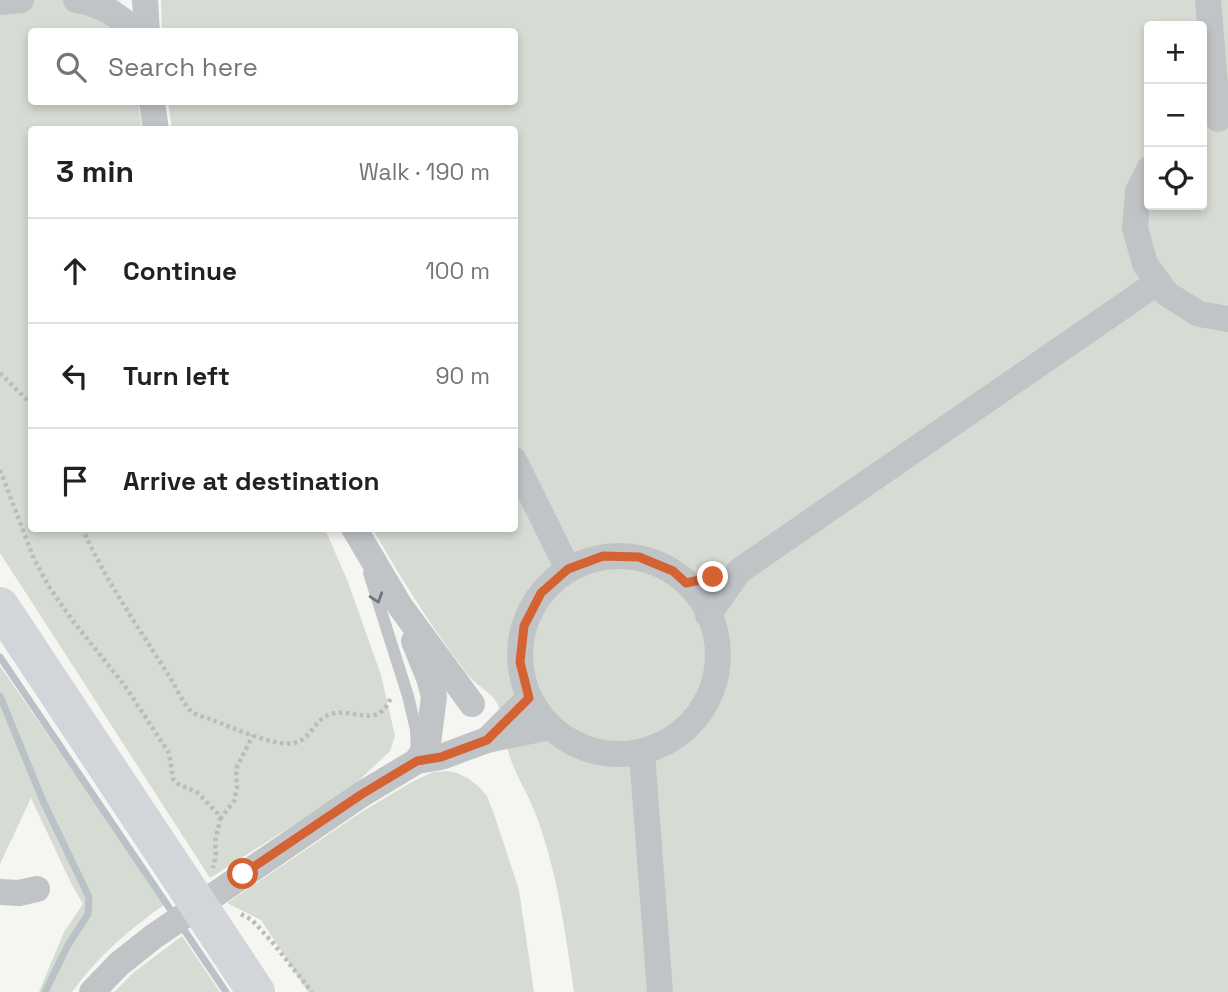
<!DOCTYPE html>
<html lang="en">
<head>
<meta charset="utf-8">
<style>
  :root { --surface:#fff; --page:#f2f2f2; --text:#202124; --muted:#757577; --line:#e0e0e0 }
  body { margin:0; font-family:"Space Grotesk",sans-serif; background:var(--page); color:var(--text) }
  .controls { position:absolute; right:21px; top:21px; display:grid; overflow:hidden; border-radius:7px; box-shadow:0 4px 10px #0003 }
  .controls button { width:63px; height:63px; display:grid; place-items:center; padding:0; border:0; border-bottom:2px solid var(--line); background:var(--surface); color:var(--text); font:35px sans-serif }
  .stop { position:absolute; width:21px; height:21px; margin:-16px; border:5px solid #d46233; border-radius:50%; background:#fff }
  .stop.end { background:#d46233; border-color:#fff; box-shadow:0 2px 7px #0008 }
  .list { margin:0; padding:0; list-style:none }
  h2 { display:flex; justify-content:space-between; align-items:center; height:91px; margin:0; padding:0 28px; font-size:30px }
  h2 small { font-size:23px; font-weight:400; color:var(--muted) }
  .list li { display:grid; grid-template-columns:46px 1fr auto; gap:21px; align-items:center; box-sizing:border-box; height:105px; padding:0 28px; border-top:2px solid var(--line) }
  .list b { display:block; font-size:26px; white-space:nowrap }
  .list em { font-size:23px; font-style:normal; color:var(--muted) }
  .icon { flex:none; width:38px; height:38px; fill:none; stroke:currentColor; stroke-width:2; stroke-linecap:round; stroke-linejoin:round }
  .map { position:relative; flex:none; width:1228px; height:992px; overflow:hidden }
  .search { position:absolute; background:var(--surface); box-shadow:0 4px 10px #0003; left:28px; top:28px; width:490px; height:77px; display:flex; align-items:center; gap:18px; box-sizing:border-box; padding:0 24px; border-radius:7px; color:var(--muted); font-size:26px }
  .panel { position:absolute; background:var(--surface); box-shadow:0 4px 10px #0003; left:28px; top:126px; width:490px; height:406px; border-radius:7px }
  .map>svg:first-child { display:block }
</style>
</head>
<body>
<div class="map">
<svg width="1228" height="992" viewBox="0 0 1228 992">
  <rect width="100%" height="100%" fill="#f5f5f2"/>
  <!-- green -->
  <g fill="#d6dcd3" fill-rule="evenodd">
    <polygon points="0,0 118,0 123,5 132,31 32,32 32,102 138,102 142,129 32,130 32,528 325,529 348,582 381,675 395,736 390,751 350,789 210,878 0,553"/>
    <path d="M161,0H1228V992H574C565,931 557,868 534,810C527,792 516,776 510,757C504,741 506,721 498,705C493,695 484,690 476,683C471,679 466,673 462,667C429,623 400,577 373,529L514,528V130L172,129L168,102H514V32L162,31ZM1149,26H1202V205H1149Z"/>
    <path d="M0,666L165,904C130,929 97,957 72,992H39L64,932L83,904L71,883L31,798L0,864Z"/>
    <polygon points="447,771 457,773 468,778 479,787 487,796 494,814 519,890 534,992 308,992 261,920 227,903 360,813 410,783 433,772"/>
    <polygon points="182,936 220,992 114,992 133,973"/>
  </g>
  <g fill="none" stroke-linecap="round" stroke-linejoin="round">
    <!-- stream -->
    <g stroke="#b9c2c7" stroke-width="7">
      <polyline points="0,657 226,992"/>
      <polyline points="0,696 43,801 89,897 88,914 68,945 45,992"/>
    </g>
    <!-- path -->
    <g stroke="#babcbe" stroke-width="4.5" stroke-dasharray="3.5 3.5" stroke-linecap="butt">
      <polyline points="0,373 32,405"/>
      <polyline points="0,470 34,559 51,590 73,621 125,686 169,753 173,779 178,784 198,793 218,814 220,820 215,842 216,855 213,868"/>
      <path d="M82,528C105,580 139,628 169,676C175,685 185,707 192,712C198,716 206,717 212,720C232,727 274,747 294,743C311,740 314,719 331,714C354,707 378,731 391,697"/>
      <polyline points="220,819 234,801 237,788 236,769 253,735"/>
      <polyline points="241,914 252,920 273,943 312,992"/>
    </g>
    <!-- lane -->
    <polyline stroke="#c1c4c7" stroke-width="12" points="369,573 408,696 416,730 417,751"/>
    <!-- street -->
    <g stroke="#c1c4c7" stroke-width="26">
      <path d="M76,0C101,3 119,17 138,32"/>
      <polyline points="145,0 147,32"/>
      <polyline points="1208,0 1218,119"/>
      <polyline points="0,2 21,0"/>
      <polyline points="152,102 156,130"/>
      <polyline points="1149,169 1138,191 1135,228 1145,264 1167,294 1199,314 1228,319"/>
      <polyline points="514,460 568,569"/>
      <polyline points="354,528 400,606 472,704"/>
      <circle cx="619" cy="655" r="99"/>
      <polyline points="708,615 739,571 1158,282"/>
      <polyline points="414,641 429,678 434,697 428,743 417,761"/>
      <polyline points="487,740 529,698"/>
      <polyline points="642,754 660,992"/>
      <polyline points="0,892 19,893 37,889"/>
      <polyline points="92,992 119,964 153,937 362,794 417,761 441,757 487,740 550,727"/>
    </g>
    <!-- highway -->
    <polyline stroke="#d2d6da" stroke-width="38" points="0,606 256,992"/>
  </g>
  <!-- one-way arrows -->
  <defs><path id="oneway-chevron" d="M-2-3.5L2.5 0L-2 3.5" fill="none" stroke-width="1.6" stroke-linecap="round" stroke-linejoin="round" transform="scale(1.75)"/></defs>
  <use stroke="#6c7784" href="#oneway-chevron" transform="translate(377 598) rotate(72)"/>
  <g fill="none" stroke-linecap="round" stroke-linejoin="round">
    <!-- route -->
    <polyline stroke="#d46233" stroke-width="9" points="243,874 362,794 417,761 441,757 487,740 529,698 520,662 524,626 541,593 568,569 603,556 639,557 673,571 686,583 713,577"/>
  </g>
</svg>
<div class="controls">
<button>+</button>
<button>−</button>
<button><svg class="icon" aria-label="locate" viewBox="0 0 24 24"><circle cx="12" cy="12" r="6"/><path d="M12 2v4M12 18v4M2 12h4M18 12h4"/></svg></button>
</div>
<div class="stop" style="left:243px;top:874px"></div>
<div class="stop end" style="left:713px;top:577px"></div>
<div class="search"><svg class="icon" aria-label="search" viewBox="0 0 24 24"><circle cx="10" cy="10" r="6"/><path d="M15 15l6 6"/></svg>Search here</div>
<section class="panel">
<h2>3 min<small>Walk · 190 m</small></h2>
<ul class="list">
<li><svg class="icon" aria-label="ahead" viewBox="0 0 24 24"><path d="M12 20V5M6 11l6-6 6 6"/></svg><div><b>Continue</b></div><em>100 m</em></li>
<li><svg class="icon" aria-label="left" viewBox="0 0 24 24"><path d="M17 20v-9H6M10 6l-5 5 5 5"/></svg><div><b>Turn left</b></div><em>90 m</em></li>
<li><svg class="icon" aria-label="arrive" viewBox="0 0 24 24"><path d="M6 21V4h12l-3 4 3 4H6"/></svg><div><b>Arrive at destination</b></div></li>
</ul>
</section>
</div>
</body>
</html>
